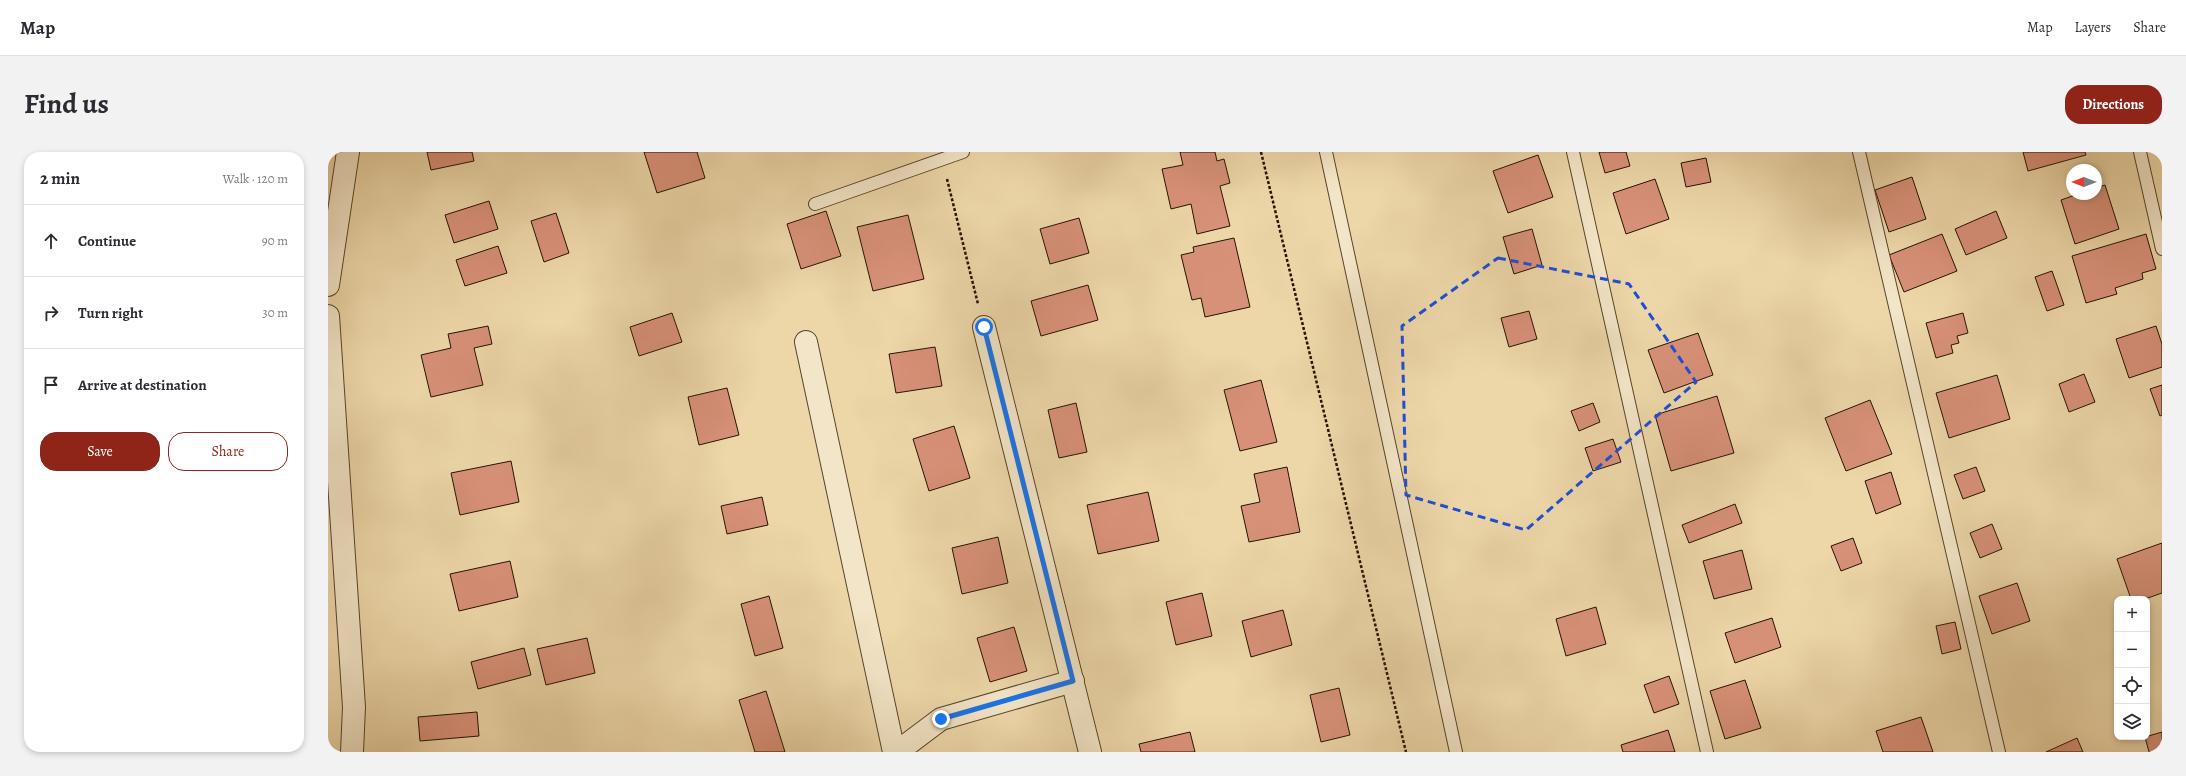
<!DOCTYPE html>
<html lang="en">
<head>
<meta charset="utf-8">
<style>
  :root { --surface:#fff; --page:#f2f2f3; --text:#2b2b33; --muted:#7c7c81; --line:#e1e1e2; --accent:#8f2418 }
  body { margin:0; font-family:Alegreya,serif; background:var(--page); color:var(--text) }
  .controls { position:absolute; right:12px; bottom:12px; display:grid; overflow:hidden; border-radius:8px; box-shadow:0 2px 6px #0003 }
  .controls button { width:36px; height:36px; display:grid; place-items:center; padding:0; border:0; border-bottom:1px solid var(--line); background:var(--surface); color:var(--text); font:20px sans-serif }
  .compass { position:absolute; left:1738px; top:12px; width:36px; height:36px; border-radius:50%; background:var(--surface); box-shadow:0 2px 6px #0003; rotate:270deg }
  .stop { position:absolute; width:12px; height:12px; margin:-9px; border:3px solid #1a73e8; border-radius:50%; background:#fff }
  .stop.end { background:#1a73e8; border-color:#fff; box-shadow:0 1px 4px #0008 }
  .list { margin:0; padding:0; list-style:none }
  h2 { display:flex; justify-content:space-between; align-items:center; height:52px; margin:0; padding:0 16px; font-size:17px }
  h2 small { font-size:13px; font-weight:400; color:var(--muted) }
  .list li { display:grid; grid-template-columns:26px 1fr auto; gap:12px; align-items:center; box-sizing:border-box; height:72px; padding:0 16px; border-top:1px solid var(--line) }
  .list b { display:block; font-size:15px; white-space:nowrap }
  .list em { font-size:13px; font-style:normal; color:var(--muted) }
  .actions { display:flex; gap:8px; padding:12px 16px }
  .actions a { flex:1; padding:9px 0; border:1px solid var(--accent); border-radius:16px; text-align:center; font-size:14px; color:var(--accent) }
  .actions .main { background:var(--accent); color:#fff }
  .icon { flex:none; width:22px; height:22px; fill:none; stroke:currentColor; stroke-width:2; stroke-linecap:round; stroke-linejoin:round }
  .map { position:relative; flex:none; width:1834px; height:600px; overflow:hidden; border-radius:16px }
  header { display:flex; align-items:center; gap:24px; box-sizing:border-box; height:56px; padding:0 20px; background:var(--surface); border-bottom:1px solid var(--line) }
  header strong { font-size:19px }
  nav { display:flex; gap:22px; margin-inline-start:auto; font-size:14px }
  .intro { display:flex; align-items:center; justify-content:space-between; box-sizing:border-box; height:96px; padding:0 24px }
  h1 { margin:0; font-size:28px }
  .button { padding:10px 18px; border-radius:16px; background:var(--accent); color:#fff; font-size:14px; font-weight:700 }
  main { display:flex; gap:24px; padding:0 24px }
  aside { flex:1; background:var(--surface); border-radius:16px; box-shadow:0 2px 6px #0003 }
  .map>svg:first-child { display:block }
</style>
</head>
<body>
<header>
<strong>Map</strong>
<nav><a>Map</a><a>Layers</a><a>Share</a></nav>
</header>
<div class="intro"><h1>Find us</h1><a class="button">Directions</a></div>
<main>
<aside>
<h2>2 min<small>Walk · 120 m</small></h2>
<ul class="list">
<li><svg class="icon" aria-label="ahead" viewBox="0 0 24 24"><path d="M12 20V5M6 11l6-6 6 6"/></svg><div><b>Continue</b></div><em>90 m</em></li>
<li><svg class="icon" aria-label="right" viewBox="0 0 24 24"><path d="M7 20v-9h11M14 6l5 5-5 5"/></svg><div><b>Turn right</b></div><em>30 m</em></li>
<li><svg class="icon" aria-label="arrive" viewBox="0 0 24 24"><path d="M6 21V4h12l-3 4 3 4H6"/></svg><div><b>Arrive at destination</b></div></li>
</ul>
<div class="actions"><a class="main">Save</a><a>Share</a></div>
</aside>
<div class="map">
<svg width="1834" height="600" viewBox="0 0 1834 600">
  <rect width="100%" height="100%" fill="#edd7a9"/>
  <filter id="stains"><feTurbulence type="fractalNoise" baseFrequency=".005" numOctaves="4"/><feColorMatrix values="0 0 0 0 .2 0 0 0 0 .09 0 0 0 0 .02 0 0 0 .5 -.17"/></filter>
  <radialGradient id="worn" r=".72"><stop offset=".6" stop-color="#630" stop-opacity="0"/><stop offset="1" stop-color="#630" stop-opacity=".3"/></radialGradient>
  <!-- building -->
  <g fill="#d89179" stroke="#231303">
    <polygon points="99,0 144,0 146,9 103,18"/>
    <polygon points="316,0 369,0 377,26 329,41"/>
    <polygon points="852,0 887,0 889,9 896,7 902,31 892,34 902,74 869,82 863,52 843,57 834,17 855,13"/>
    <polygon points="1271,0 1298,0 1302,14 1277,21"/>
    <polygon points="1695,0 1757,0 1758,3 1700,19"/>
    <polygon points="1210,3 1225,45 1180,61 1165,19"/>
    <polygon points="1378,6 1383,30 1358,35 1353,11"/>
    <polygon points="1584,25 1598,67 1561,80 1547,38"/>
    <polygon points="1327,27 1341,67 1298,82 1285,41"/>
    <polygon points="1777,33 1791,77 1747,92 1733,48 1750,42 1768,42 1768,36"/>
    <polygon points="161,49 170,77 126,91 117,63"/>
    <polygon points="498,59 513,104 473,117 459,72"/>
    <polygon points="1668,59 1679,86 1638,103 1627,77"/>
    <polygon points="228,61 241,101 216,110 203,69"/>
    <polygon points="580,63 596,127 545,139 529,75"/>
    <polygon points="751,66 761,101 722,112 712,77"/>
    <polygon points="1204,77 1214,113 1186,122 1175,85"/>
    <polygon points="1614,82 1629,119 1576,140 1561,103"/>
    <polygon points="1818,82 1828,117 1814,121 1815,127 1787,136 1789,142 1758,151 1744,104"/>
    <polygon points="906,86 922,155 877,165 873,146 864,148 853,103 866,100 865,95"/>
    <polygon points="170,94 179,121 137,134 128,108"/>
    <polygon points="1724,119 1736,153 1719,159 1707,125"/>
    <polygon points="760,133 770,168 713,184 703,149"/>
    <polygon points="1201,159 1209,187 1181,195 1173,166"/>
    <polygon points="344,161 354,190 311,204 302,175"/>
    <polygon points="1635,161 1640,181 1629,184 1631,191 1623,193 1625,201 1608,206 1598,171"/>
    <polygon points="160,174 164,192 146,196 155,233 103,245 93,203 123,196 120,182"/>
    <polygon points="1828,174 1834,192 1834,215 1801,226 1788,187"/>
    <polygon points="1370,181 1385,223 1336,241 1320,198"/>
    <polygon points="607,195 614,234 568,241 561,202"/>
    <polygon points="1756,222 1767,250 1741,260 1731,232"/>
    <polygon points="1669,223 1682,267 1621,286 1608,241"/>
    <polygon points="933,228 949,290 912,299 896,238"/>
    <polygon points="1834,233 1834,263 1832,264 1822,237"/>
    <polygon points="399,236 411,283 371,293 360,245"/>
    <polygon points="1389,244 1406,301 1343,319 1327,263"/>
    <polygon points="1542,248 1564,302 1518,319 1497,266"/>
    <polygon points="748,251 759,300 731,306 720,258"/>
    <polygon points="1265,251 1272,270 1251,279 1243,259"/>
    <polygon points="626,274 642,326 601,339 585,287"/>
    <polygon points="1285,287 1293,310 1265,319 1257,296"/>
    <polygon points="183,309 191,350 132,363 123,321"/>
    <polygon points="959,315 972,380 921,390 913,354 932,350 926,322"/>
    <polygon points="1648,315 1657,339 1635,347 1626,323"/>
    <polygon points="1563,320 1573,352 1548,362 1537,329"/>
    <polygon points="820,340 831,389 770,402 759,353"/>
    <polygon points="434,345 440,373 399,382 393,354"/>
    <polygon points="1407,352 1414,371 1361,391 1354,373"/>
    <polygon points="1664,372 1674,397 1652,406 1642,381"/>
    <polygon points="670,385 680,431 634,442 624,396"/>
    <polygon points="1525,386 1534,411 1513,419 1503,394"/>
    <polygon points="1834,391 1834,441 1817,447 1803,447 1789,407"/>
    <polygon points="1414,398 1424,437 1386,447 1375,409"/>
    <polygon points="182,409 190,445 131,459 122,422"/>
    <polygon points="1689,431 1702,469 1664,482 1651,444"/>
    <polygon points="874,441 884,484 848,493 838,450"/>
    <polygon points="441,444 455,496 427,504 413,452"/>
    <polygon points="1268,455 1278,492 1238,504 1228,467"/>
    <polygon points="955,458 964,493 923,505 914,469"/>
    <polygon points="1444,466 1453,495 1407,511 1397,481"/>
    <polygon points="1627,470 1633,497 1614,502 1608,474"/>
    <polygon points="686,475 699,519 662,530 649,486"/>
    <polygon points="259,486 267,521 218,533 209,497"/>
    <polygon points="196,496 203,523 150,537 143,510"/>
    <polygon points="1341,524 1351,552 1326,561 1316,533"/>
    <polygon points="1417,528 1433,576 1397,587 1382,539"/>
    <polygon points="1011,536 1022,583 993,590 982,543"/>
    <polygon points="438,539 457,600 427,600 411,548"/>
    <polygon points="149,560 151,584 92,589 90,565"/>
    <polygon points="1593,565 1605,600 1555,600 1548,579"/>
    <polygon points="1340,578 1347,600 1295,600 1293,593"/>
    <polygon points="862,580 867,600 813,600 811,592"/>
    <polygon points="1834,580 1834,600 1821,600 1817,585"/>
    <polygon points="1749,586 1755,600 1718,600"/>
  </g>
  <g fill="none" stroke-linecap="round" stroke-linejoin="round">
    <defs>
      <g id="lane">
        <polyline points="998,0 1128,600"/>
        <polyline points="1245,0 1379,600"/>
        <polyline points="1531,0 1671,600"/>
        <polyline points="1812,0 1834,97"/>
        <polyline points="487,52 635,0"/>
      </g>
      <g id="street">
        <polyline points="0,133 20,0"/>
        <polyline points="0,164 26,555 24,600"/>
        <polyline points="656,175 762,600"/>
        <polyline points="478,190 566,600"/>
        <polyline points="569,600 613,567 745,529"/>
      </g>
    </defs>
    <!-- lane casing -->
    <use href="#lane" stroke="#56442c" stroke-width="14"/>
    <!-- street casing -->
    <use href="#street" stroke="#56442c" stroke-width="24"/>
    <!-- path -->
    <g stroke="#231303" stroke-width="2.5" stroke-dasharray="3 2" stroke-linecap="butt">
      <polyline points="933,0 1078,600"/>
      <polyline points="619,27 650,152"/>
    </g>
    <!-- lane -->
    <use href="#lane" stroke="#f3e5c7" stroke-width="12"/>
    <!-- street -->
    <use href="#street" stroke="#f3e5c7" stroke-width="22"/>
  </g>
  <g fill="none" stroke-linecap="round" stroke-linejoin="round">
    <!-- route -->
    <polyline stroke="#1a73e8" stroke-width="5" points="613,567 745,529 656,175"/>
  </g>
  <!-- marked area -->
  <path fill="none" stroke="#1d4ed8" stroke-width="3" stroke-dasharray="8 5" stroke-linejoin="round" d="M1170,106L1301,132L1368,230L1198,378L1078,343L1074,174Z"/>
  <rect width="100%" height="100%" filter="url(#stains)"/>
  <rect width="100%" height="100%" fill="url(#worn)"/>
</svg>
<div class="controls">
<button>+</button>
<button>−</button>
<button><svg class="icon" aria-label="locate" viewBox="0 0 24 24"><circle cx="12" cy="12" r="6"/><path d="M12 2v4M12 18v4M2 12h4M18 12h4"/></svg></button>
<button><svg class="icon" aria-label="layers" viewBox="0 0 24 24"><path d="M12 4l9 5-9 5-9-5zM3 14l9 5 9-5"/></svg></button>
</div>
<svg class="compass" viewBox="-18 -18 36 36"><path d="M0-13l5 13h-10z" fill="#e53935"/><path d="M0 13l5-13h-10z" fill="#7c7c81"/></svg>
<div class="stop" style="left:656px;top:175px"></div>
<div class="stop end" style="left:613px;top:567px"></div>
</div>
</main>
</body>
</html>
